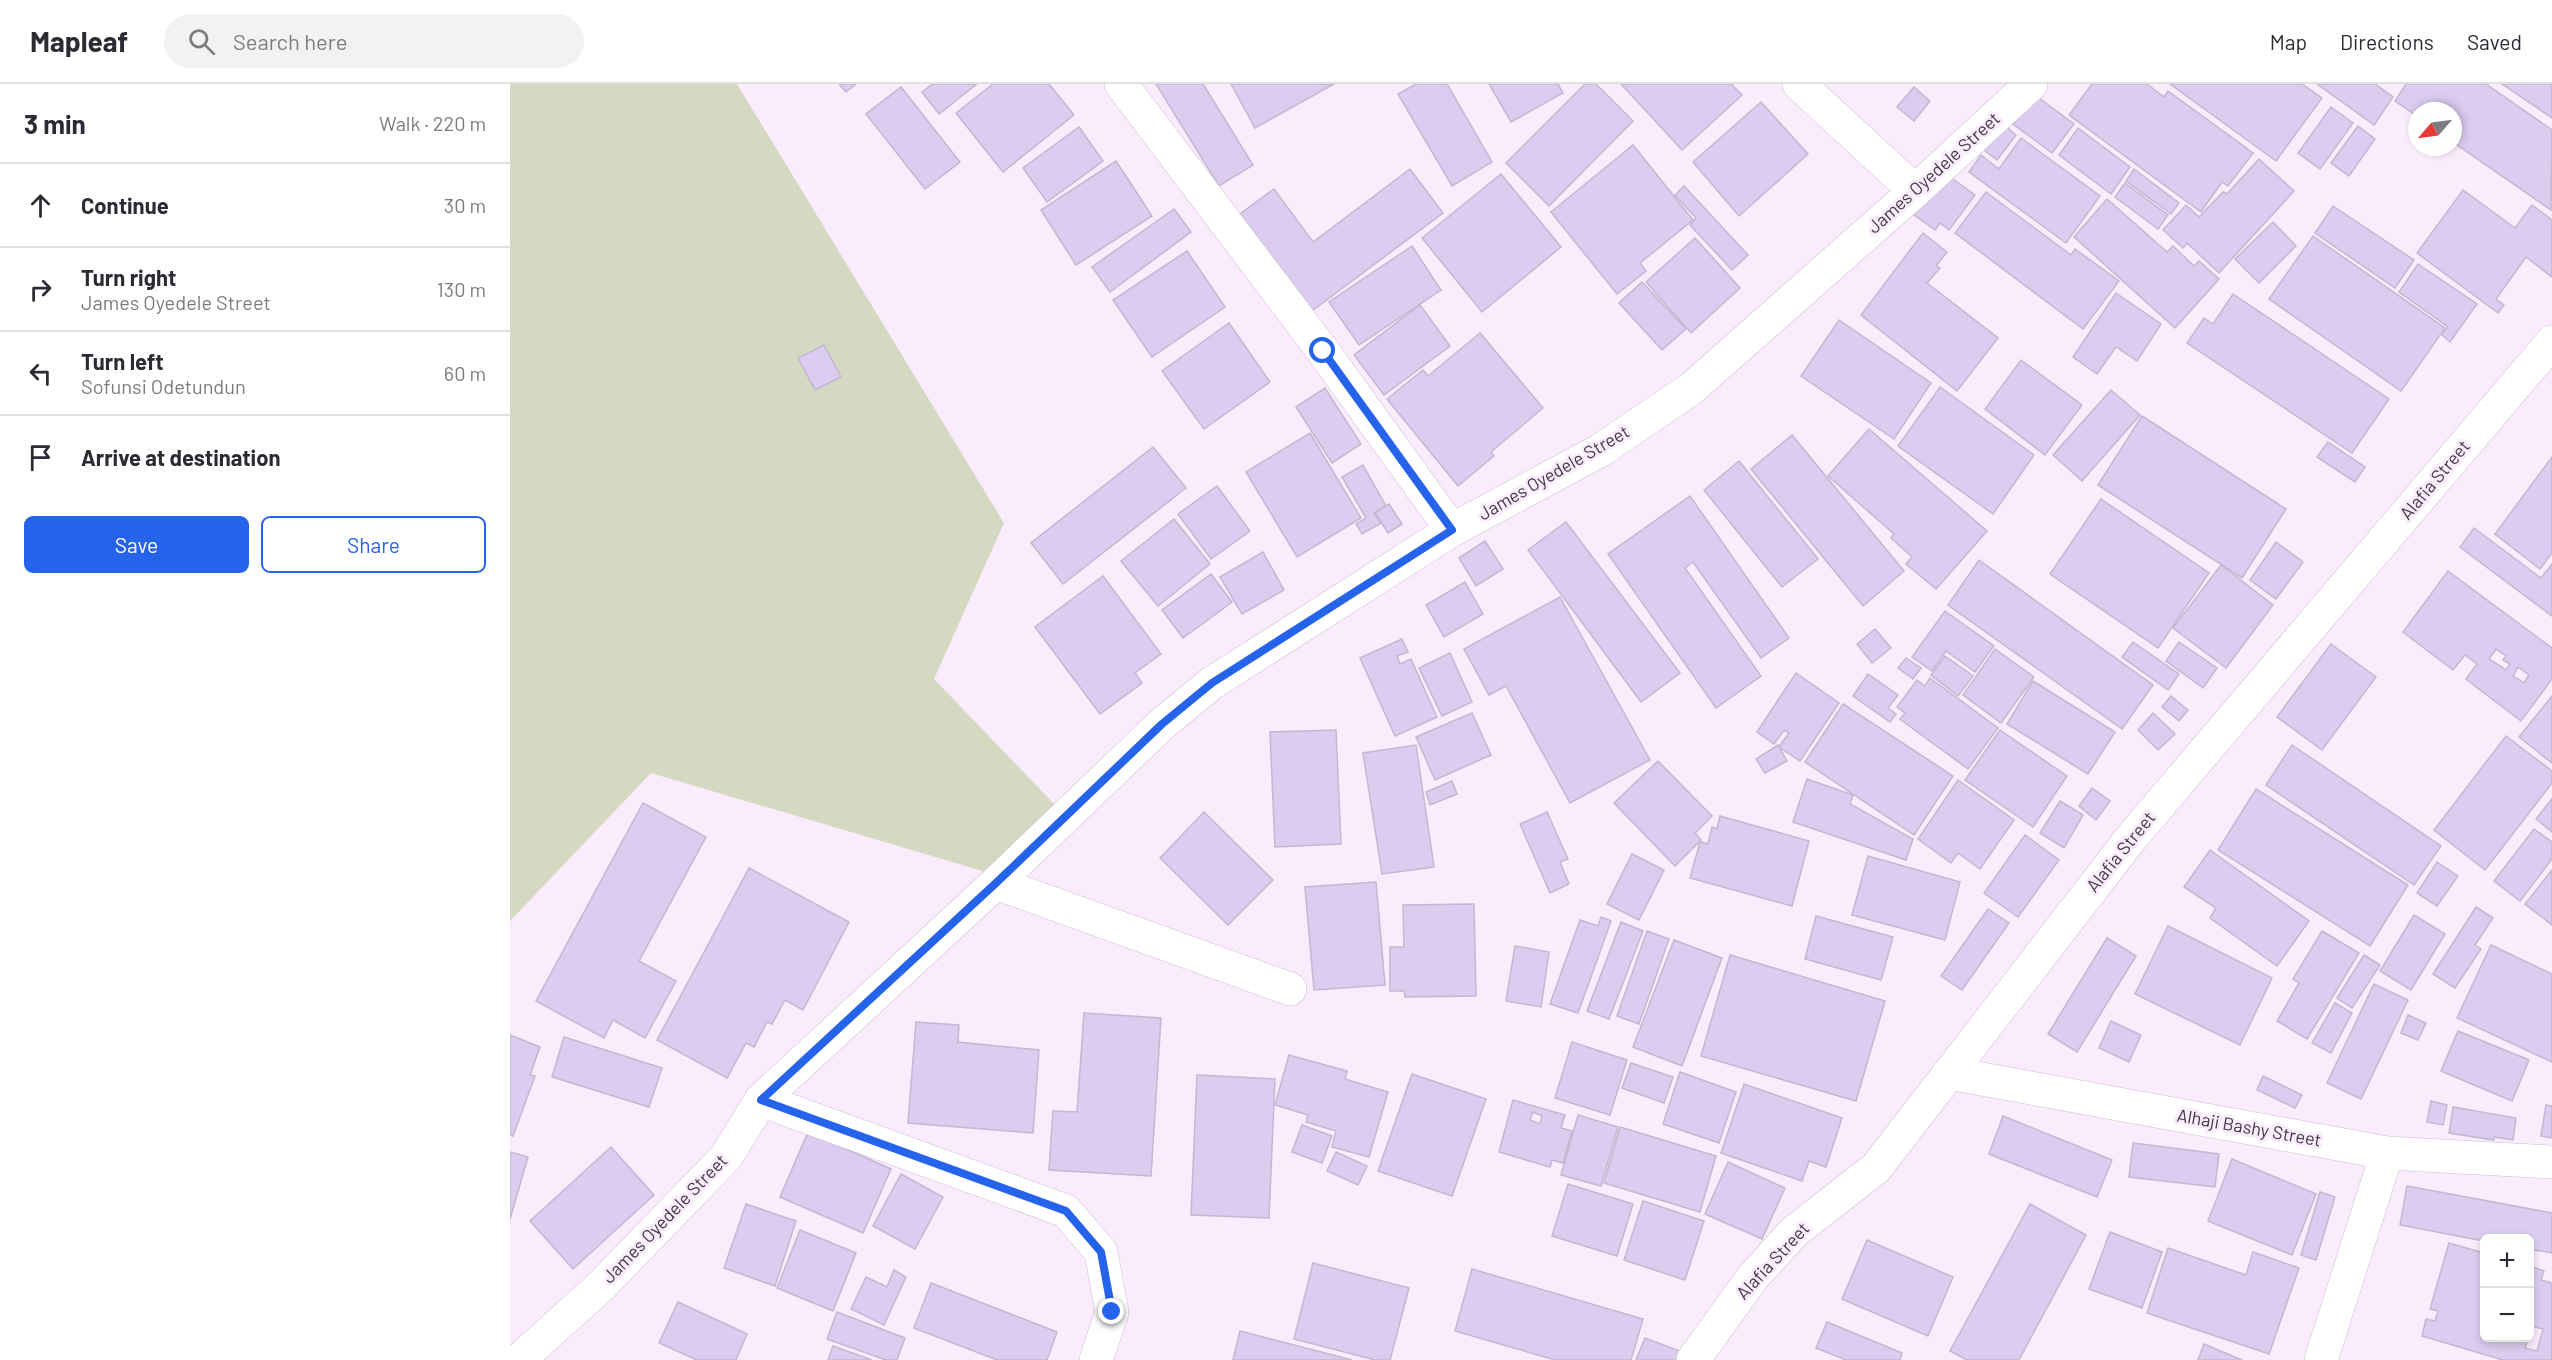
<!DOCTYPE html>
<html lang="en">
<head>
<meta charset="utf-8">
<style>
  :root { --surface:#fff; --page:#f2f2f3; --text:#2b2b33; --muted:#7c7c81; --line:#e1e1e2; --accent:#2563eb }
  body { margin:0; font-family:Barlow,sans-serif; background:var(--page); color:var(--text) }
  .controls { position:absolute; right:18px; bottom:18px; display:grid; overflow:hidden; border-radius:9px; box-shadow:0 3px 9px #0003 }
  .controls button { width:54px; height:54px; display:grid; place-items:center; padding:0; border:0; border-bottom:2px solid var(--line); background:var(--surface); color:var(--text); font:30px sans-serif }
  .compass { position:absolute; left:1898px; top:18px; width:54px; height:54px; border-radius:50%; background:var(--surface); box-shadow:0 3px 9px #0003; rotate:242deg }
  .stop { position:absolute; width:18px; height:18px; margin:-14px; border:4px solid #2563eb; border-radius:50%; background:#fff }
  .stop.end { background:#2563eb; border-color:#fff; box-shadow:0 2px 6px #0008 }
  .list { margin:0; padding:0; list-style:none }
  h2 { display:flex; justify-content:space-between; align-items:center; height:78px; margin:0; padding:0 24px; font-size:26px }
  h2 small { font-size:20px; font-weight:400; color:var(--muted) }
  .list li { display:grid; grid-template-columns:39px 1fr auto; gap:18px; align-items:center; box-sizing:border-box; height:84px; padding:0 24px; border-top:2px solid var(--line) }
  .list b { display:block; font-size:22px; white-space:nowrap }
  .list p { margin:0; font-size:20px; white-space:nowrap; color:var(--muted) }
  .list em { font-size:20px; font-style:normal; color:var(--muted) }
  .actions { display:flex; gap:12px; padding:18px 24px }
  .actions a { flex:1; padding:14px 0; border:2px solid var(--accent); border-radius:9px; text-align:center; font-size:21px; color:var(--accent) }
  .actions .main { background:var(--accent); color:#fff }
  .icon { flex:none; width:33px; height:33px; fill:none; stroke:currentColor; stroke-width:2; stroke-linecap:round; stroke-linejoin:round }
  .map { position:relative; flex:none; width:2042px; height:1276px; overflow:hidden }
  header { display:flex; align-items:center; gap:36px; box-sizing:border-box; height:84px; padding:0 30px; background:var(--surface); border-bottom:2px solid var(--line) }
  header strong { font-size:28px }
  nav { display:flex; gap:33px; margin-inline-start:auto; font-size:21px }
  .search { width:420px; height:54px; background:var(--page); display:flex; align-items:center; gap:15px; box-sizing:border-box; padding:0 21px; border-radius:33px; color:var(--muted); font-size:22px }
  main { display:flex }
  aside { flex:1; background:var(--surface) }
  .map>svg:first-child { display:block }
</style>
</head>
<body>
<header>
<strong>Mapleaf</strong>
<div class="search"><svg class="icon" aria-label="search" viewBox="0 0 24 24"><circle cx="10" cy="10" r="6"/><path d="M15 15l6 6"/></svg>Search here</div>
<nav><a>Map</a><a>Directions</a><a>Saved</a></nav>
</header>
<main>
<aside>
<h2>3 min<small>Walk · 220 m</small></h2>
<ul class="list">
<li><svg class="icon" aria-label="ahead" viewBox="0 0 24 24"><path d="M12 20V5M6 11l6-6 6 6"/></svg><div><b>Continue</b></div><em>30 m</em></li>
<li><svg class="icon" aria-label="right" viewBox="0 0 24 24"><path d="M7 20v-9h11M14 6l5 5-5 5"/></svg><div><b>Turn right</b><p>James Oyedele Street</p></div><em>130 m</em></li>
<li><svg class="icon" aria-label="left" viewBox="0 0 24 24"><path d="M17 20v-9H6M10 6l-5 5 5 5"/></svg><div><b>Turn left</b><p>Sofunsi Odetundun</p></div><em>60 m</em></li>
<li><svg class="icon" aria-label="arrive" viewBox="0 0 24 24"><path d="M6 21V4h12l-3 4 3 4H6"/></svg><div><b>Arrive at destination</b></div></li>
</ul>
<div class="actions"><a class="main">Save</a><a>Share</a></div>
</aside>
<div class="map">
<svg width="2042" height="1276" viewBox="0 0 2042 1276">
  <rect width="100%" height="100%" fill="#faebfd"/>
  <!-- green -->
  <polygon fill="#d5d9c2" points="0,0 227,0 494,439 424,595 549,725 476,788 141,689 0,837"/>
  <!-- building -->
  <g fill="#dccdf0" stroke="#c2b8d1" stroke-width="1.5" fill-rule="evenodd">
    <polygon points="329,0 346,0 336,8"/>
    <polygon points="422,0 467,0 429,30 412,8"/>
    <polygon points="483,0 539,0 564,31 493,88 446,29"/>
    <polygon points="646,0 693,0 743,81 709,102"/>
    <polygon points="721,0 824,0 745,44"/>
    <polygon points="906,0 937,0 982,78 942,102 888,10"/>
    <polygon points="979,0 1048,0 1053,9 1001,38"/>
    <polygon points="1075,0 1086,0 1123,37 1039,122 996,79"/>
    <polygon points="1111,0 1221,0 1232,11 1172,66"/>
    <polygon points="1582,0 1637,0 1654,13 1658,7 1743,69 1718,102 1712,98 1691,128 1559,31"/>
    <polygon points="1660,0 1792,0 1812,14 1766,77"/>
    <polygon points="1807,0 1865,0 1883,13 1864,41"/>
    <polygon points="1896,0 1976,0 2042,46 2041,126 1943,58 1943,27 1907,27 1907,32 1885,17"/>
    <polygon points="1992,0 2042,0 2042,34"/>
    <polygon points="391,3 450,78 415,105 356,30"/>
    <polygon points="1404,3 1420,17 1404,37 1387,23"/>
    <polygon points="1525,11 1564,40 1542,69 1503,40"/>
    <polygon points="1251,18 1298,70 1229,132 1183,78"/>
    <polygon points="1821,23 1843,39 1810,85 1788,69"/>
    <polygon points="1491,38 1506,51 1487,76 1470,63"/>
    <polygon points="1848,42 1865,55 1839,92 1821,79"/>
    <polygon points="569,43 593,77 537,118 513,84"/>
    <polygon points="1568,44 1620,83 1601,110 1549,71"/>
    <polygon points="1511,54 1590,112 1556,159 1459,88 1471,71 1489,85"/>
    <polygon points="1123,61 1183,136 1130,179 1136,187 1107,210 1041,128"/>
    <polygon points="1749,75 1784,107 1709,189 1677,159 1673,164 1653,146 1676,121 1689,133 1713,108 1717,110"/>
    <polygon points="606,77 642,132 566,181 531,126"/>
    <polygon points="900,85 933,129 802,227 730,130 764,105 803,158"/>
    <polygon points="1624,85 1669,119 1661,130 1616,97"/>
    <polygon points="1433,88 1465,111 1439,146 1430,139 1425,146 1403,130"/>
    <polygon points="991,90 1051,163 972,228 912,154"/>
    <polygon points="1615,99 1658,131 1648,145 1605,113"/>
    <polygon points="1174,102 1238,171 1222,186 1180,141 1186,134 1165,111"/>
    <polygon points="1953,106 2005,144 2022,121 2042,136 2042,193 2016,173 1986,215 1994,221 1988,229 1907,169"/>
    <polygon points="1476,108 1561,171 1565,165 1609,197 1573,245 1445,149"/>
    <polygon points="1597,115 1657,168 1663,162 1684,182 1689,177 1709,195 1665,244 1564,153"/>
    <polygon points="1823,122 1904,176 1885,204 1805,149"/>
    <polygon points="664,125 681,148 600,208 582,183"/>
    <polygon points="1763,138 1786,162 1749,199 1725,175"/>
    <polygon points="1413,149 1437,168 1426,182 1430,184 1417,199 1488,254 1447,307 1351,231"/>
    <polygon points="1803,152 1935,244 1891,307 1759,215"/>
    <polygon points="1185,154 1230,204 1181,249 1136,198"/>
    <polygon points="902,162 931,206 849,261 819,218"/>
    <polygon points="677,167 715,223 642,273 603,216"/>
    <polygon points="1908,180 1967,220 1940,258 1932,251 1938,243 1889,208"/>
    <polygon points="1132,198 1176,245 1152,266 1109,219"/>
    <polygon points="1606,209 1651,240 1627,277 1606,263 1587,290 1563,273"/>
    <polygon points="1723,210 1879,315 1842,369 1677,259 1694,234 1703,240"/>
    <polygon points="910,221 940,262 874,311 844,271"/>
    <polygon points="1329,236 1421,299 1384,355 1291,292"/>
    <polygon points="719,239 760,298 694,345 652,287"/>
    <polygon points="970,249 1033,324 981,368 984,372 948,402 877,315 913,286 918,292"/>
    <polygon points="314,261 331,293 305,306 288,274"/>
    <polygon points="1511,276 1572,321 1535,371 1475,325"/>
    <polygon points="1430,303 1524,371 1483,430 1388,362"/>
    <polygon points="815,304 851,360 822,379 786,323"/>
    <polygon points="1601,306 1630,331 1572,397 1543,371"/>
    <polygon points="1632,332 1776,425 1732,494 1588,401"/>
    <polygon points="1359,345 1477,447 1426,505 1396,480 1402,473 1381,454 1384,450 1318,392"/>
    <polygon points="800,349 851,434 787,473 736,388"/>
    <polygon points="1282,351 1394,487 1353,522 1241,385"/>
    <polygon points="1818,358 1855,383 1845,398 1807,373"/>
    <polygon points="643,363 676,404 553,500 521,459"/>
    <polygon points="2042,373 2042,469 2030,485 1985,450"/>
    <polygon points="1229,377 1308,475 1272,503 1194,406"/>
    <polygon points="853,381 876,422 864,429 871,439 852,450 846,440 856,434 832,393"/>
    <polygon points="707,402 740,447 701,475 668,430"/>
    <polygon points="1180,412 1279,554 1251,574 1183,478 1175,484 1251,592 1206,624 1098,470"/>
    <polygon points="1591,415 1699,489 1648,564 1540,490"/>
    <polygon points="879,420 892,440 878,449 865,429"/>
    <polygon points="664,435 700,480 648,522 611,477"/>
    <polygon points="1056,438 1170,589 1131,618 1018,466"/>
    <polygon points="1964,444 2031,494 2042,480 2042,532 1950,463"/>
    <polygon points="975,457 993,485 966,502 949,474"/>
    <polygon points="1766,458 1793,478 1766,515 1740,496"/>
    <polygon points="753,468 774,506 732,530 710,493"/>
    <polygon points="1469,476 1643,601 1612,645 1438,521"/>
    <polygon points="1711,481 1763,521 1716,584 1663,544"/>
    <path d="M1938,487L2042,564V595L2011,637L1956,595L1967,580L1955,571L1943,586L1893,548ZM1986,565L1996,572L1993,576L2000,580L1996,586L1979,575ZM2008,583L2019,591L2014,599L2003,592Z"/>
    <polygon points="701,490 722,518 673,554 652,526"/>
    <polygon points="593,492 651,570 625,589 632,599 590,630 525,543"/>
    <polygon points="955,498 973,530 934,553 916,521"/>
    <polygon points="1050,513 1140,676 1060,719 996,602 979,611 954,565"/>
    <polygon points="1435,527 1484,562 1465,588 1436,567 1422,587 1402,573"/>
    <polygon points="1365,545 1381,564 1362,579 1347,560"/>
    <polygon points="892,555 898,568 887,572 890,580 901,575 927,633 885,652 850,574"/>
    <polygon points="1623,558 1669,590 1658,606 1612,573"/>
    <polygon points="1669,558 1707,584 1693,604 1656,577"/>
    <polygon points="1821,560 1866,593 1812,666 1767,633"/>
    <polygon points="1485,565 1524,593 1491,639 1453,611"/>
    <polygon points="940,569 962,618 932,632 909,584"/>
    <polygon points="1435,572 1463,592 1448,612 1421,591"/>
    <polygon points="1396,574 1411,584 1403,595 1388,584"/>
    <polygon points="1286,589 1329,619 1290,677 1269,663 1279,649 1274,646 1264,660 1247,648"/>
    <polygon points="1358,590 1388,611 1378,624 1386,630 1380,638 1343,612"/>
    <polygon points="1420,594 1488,644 1458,685 1390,635 1395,629 1387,623 1407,596 1415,602"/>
    <polygon points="1523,597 1605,648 1578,690 1497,640"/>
    <polygon points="1661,612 1678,626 1669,637 1652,623"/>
    <polygon points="2042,612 2042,679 2009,653"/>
    <polygon points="1333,620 1443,692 1404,751 1295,678"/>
    <polygon points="962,629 981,671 925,696 906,653"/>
    <polygon points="1643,629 1665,650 1648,666 1628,646"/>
    <polygon points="826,646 831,760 765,763 760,648"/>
    <polygon points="1490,646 1557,692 1523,743 1455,696"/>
    <polygon points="1996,652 2042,687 2042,699 1975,786 1924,746"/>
    <polygon points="906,661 924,783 872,790 853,669"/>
    <polygon points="1268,661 1277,677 1255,689 1246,675"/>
    <polygon points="1782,661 1931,762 1904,801 1756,701"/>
    <polygon points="1148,677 1202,732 1185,749 1191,756 1165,782 1104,719"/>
    <polygon points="1297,695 1343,711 1340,720 1403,755 1396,776 1283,738"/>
    <polygon points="1448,696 1504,736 1470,785 1448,769 1441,779 1408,755"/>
    <polygon points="942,697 947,710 920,721 916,708"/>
    <polygon points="1582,704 1600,717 1586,736 1569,722"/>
    <polygon points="1746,705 1898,801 1860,862 1708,766"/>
    <polygon points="2042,715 2042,748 2026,735"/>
    <polygon points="1550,717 1573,731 1554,764 1530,749"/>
    <polygon points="133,719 196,753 129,877 166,897 135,954 103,936 94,954 26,917"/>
    <polygon points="694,728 763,796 718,841 650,774"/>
    <polygon points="1037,728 1058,775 1050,778 1059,800 1040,809 1010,740"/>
    <polygon points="1210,732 1299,757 1282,822 1180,794 1190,758 1198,760 1202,743 1207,745"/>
    <polygon points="2024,745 2042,758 2042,775 2010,817 1984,797"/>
    <polygon points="1515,751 1549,776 1508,833 1474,809"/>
    <polygon points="1700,766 1799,837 1767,882 1700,834 1706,824 1674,803"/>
    <polygon points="1122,770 1154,786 1129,836 1097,820"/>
    <polygon points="1358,772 1450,798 1435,856 1342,831"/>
    <polygon points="1927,778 1948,792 1927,822 1907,809"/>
    <polygon points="239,784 339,838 293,926 275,916 262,940 257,938 244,963 236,959 217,994 147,956"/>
    <polygon points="2042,786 2042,841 2015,820"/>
    <polygon points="866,798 875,901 804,906 795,803"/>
    <polygon points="964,820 966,912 895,913 894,907 880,907 880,863 894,863 893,821"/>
    <polygon points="1966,823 1983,834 1965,861 1971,865 1945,904 1923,890"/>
    <polygon points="1478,825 1499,839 1452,906 1431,892"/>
    <polygon points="1904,831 1935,850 1901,906 1870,887"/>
    <polygon points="1306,832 1383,853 1371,896 1295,875"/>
    <polygon points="1091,833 1101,837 1068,929 1040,920 1070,836 1088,842"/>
    <polygon points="1111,838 1133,847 1099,935 1077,927"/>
    <polygon points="1658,842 1762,894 1730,961 1625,910"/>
    <polygon points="1137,847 1159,855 1129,940 1107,932"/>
    <polygon points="1812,847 1849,869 1797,955 1767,937 1789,899 1783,895"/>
    <polygon points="1597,854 1626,872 1567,968 1538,950"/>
    <polygon points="1164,856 1212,874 1172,982 1123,963"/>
    <polygon points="1981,861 2042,890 2042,978 1947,934"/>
    <polygon points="1005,862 1039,868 1031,923 996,917"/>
    <polygon points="1220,871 1375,917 1346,1017 1191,972"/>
    <polygon points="1854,871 1870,881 1842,924 1827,914"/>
    <polygon points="1864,900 1898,916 1851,1015 1817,999"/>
    <polygon points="1825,919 1842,929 1821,969 1802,959"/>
    <polygon points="574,929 651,934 641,1092 539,1086 543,1027 567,1028"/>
    <polygon points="1898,931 1916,939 1908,956 1891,949"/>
    <polygon points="1601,937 1631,951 1619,978 1589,964"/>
    <polygon points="406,938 449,941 448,958 529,966 523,1049 398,1039"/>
    <polygon points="1948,947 2019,976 2002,1017 1931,987"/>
    <polygon points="0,951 30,963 20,991 25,992 3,1052 0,1051"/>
    <polygon points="54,953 152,984 139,1023 42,993"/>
    <polygon points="1062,958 1117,976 1100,1031 1045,1014"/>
    <polygon points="779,971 837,987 835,995 878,1008 859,1073 822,1063 826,1047 796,1038 798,1031 765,1021"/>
    <polygon points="1121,979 1163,993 1154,1019 1112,1004"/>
    <polygon points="1170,988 1226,1008 1209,1059 1153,1040"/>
    <polygon points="902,990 976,1015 942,1112 868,1087"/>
    <polygon points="687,991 765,995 759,1134 681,1131"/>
    <polygon points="1753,992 1792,1011 1785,1024 1747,1006"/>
    <polygon points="1234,1000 1332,1034 1316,1083 1299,1077 1292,1097 1211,1069"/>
    <path d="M1003,1016L1055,1031L1051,1044L1062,1047L1053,1079L1042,1076L1040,1083L989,1068ZM1023,1028L1032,1032L1030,1040L1020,1036Z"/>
    <polygon points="1921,1017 1937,1021 1933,1041 1917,1038"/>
    <polygon points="2036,1021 2042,1022 2042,1054 2031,1052"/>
    <polygon points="1943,1023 2006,1034 2003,1056 1984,1053 1984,1056 1939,1049"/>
    <polygon points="1068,1031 1108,1043 1091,1102 1051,1091"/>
    <polygon points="1493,1032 1602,1076 1587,1113 1479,1070"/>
    <polygon points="792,1041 822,1052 812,1079 782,1068"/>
    <polygon points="1110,1043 1206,1072 1190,1128 1094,1099"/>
    <polygon points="298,1048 381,1085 353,1149 270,1113"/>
    <polygon points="1623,1059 1709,1070 1705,1103 1619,1093"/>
    <polygon points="101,1063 144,1111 63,1185 20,1137"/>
    <polygon points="0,1068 18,1073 0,1135"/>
    <polygon points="826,1068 857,1082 848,1101 817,1087"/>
    <polygon points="1722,1075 1806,1110 1782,1171 1698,1137"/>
    <polygon points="1218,1078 1275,1104 1252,1155 1195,1130"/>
    <polygon points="391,1090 433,1113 405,1165 363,1142"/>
    <polygon points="1058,1100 1123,1120 1107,1172 1042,1152"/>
    <polygon points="1897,1102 2042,1129 2042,1169 2020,1165 2020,1154 1974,1154 1974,1157 1890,1141"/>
    <polygon points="1810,1108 1825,1113 1806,1176 1791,1171"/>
    <polygon points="1133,1117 1194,1137 1175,1196 1114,1176"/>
    <polygon points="236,1120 286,1137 265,1202 214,1184"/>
    <polygon points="1520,1120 1576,1151 1509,1276 1457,1276 1440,1267"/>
    <polygon points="290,1146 346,1169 323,1227 267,1204"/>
    <polygon points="1600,1148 1652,1168 1632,1224 1579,1205"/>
    <polygon points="1357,1156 1443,1193 1418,1252 1332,1215"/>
    <polygon points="1939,1159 1974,1169 1974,1254 2018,1254 2015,1264 2027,1267 2033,1245 2021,1242 2020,1247 2020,1182 2034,1187 2031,1196 2042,1199 2042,1276 1993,1276 1912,1252 1916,1235 1925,1237 1928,1227 1920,1225"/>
    <polygon points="1658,1164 1736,1191 1743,1168 1789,1184 1759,1270 1637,1229"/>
    <polygon points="803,1179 899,1204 880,1276 865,1276 784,1255"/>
    <polygon points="962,1185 1133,1235 1121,1276 1045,1276 945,1247"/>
    <polygon points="384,1186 396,1193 374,1241 341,1225 356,1193 377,1203"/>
    <polygon points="421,1199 547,1248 537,1276 487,1276 404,1244"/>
    <polygon points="168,1218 237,1250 226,1276 187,1276 149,1259"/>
    <polygon points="327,1228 395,1254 387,1276 376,1276 317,1255"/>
    <polygon points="1317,1238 1392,1269 1390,1276 1336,1276 1306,1264"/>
    <polygon points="730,1247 842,1276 723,1276"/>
    <polygon points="1135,1254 1172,1268 1169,1276 1126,1276"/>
    <polygon points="1694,1260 1732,1276 1688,1276"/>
    <polygon points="323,1262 362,1276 318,1276"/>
  </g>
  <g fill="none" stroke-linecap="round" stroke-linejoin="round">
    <defs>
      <g id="minor">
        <polyline points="611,0 813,267 942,446"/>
        <polyline points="1289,0 1405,107"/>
        <polyline points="486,799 780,905"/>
        <polyline points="1439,989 1877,1069 2042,1078"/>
        <polyline points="251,1016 556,1127 591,1168 602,1228 586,1276"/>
        <polyline points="1183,1276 1243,1193 1284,1148 1366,1084 1622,753 2042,258"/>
        <polyline points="1811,1276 1877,1069"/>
      </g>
      <polyline id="tertiary" points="9,1276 91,1202 216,1073 251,1016 486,799 652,640 702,599 942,446 1091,366 1182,304 1405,107 1521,0"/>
    </defs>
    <!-- minor casing -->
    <use href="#minor" stroke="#cebcd2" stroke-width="34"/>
    <!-- tertiary casing -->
    <use href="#tertiary" stroke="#cebcd2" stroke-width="34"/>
    <!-- minor -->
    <use href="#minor" stroke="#fff" stroke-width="33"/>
    <!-- tertiary -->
    <use href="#tertiary" stroke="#fff" stroke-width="33"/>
  </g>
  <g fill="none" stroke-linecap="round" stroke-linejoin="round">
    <!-- route -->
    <polyline stroke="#2563eb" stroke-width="8" points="602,1228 591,1168 556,1127 251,1016 486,799 652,640 702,599 942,446 813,267"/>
  </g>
  <g text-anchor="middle" stroke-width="6" stroke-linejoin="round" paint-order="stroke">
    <!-- street labels -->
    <g font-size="18" fill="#413942" stroke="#faebfd">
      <text transform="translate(1424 89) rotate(-42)" y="6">James Oyedele Street</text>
      <text transform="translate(1044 389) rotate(-30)" y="6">James Oyedele Street</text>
      <text transform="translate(1925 396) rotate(-50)" y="6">Alafia Street</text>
      <text transform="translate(1611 768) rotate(-51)" y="6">Alafia Street</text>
      <text transform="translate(1739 1044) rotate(10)" y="6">Alhaji Bashy Street</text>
      <text transform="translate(155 1135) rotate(-46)" y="6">James Oyedele Street</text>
      <text transform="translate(1263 1177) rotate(-47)" y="6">Alafia Street</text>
    </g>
  </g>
</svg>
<div class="controls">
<button>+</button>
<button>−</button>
</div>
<svg class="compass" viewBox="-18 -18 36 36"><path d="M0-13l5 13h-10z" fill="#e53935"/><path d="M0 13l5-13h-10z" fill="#7c7c81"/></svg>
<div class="stop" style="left:813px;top:267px"></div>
<div class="stop end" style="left:602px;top:1228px"></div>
</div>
</main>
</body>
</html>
